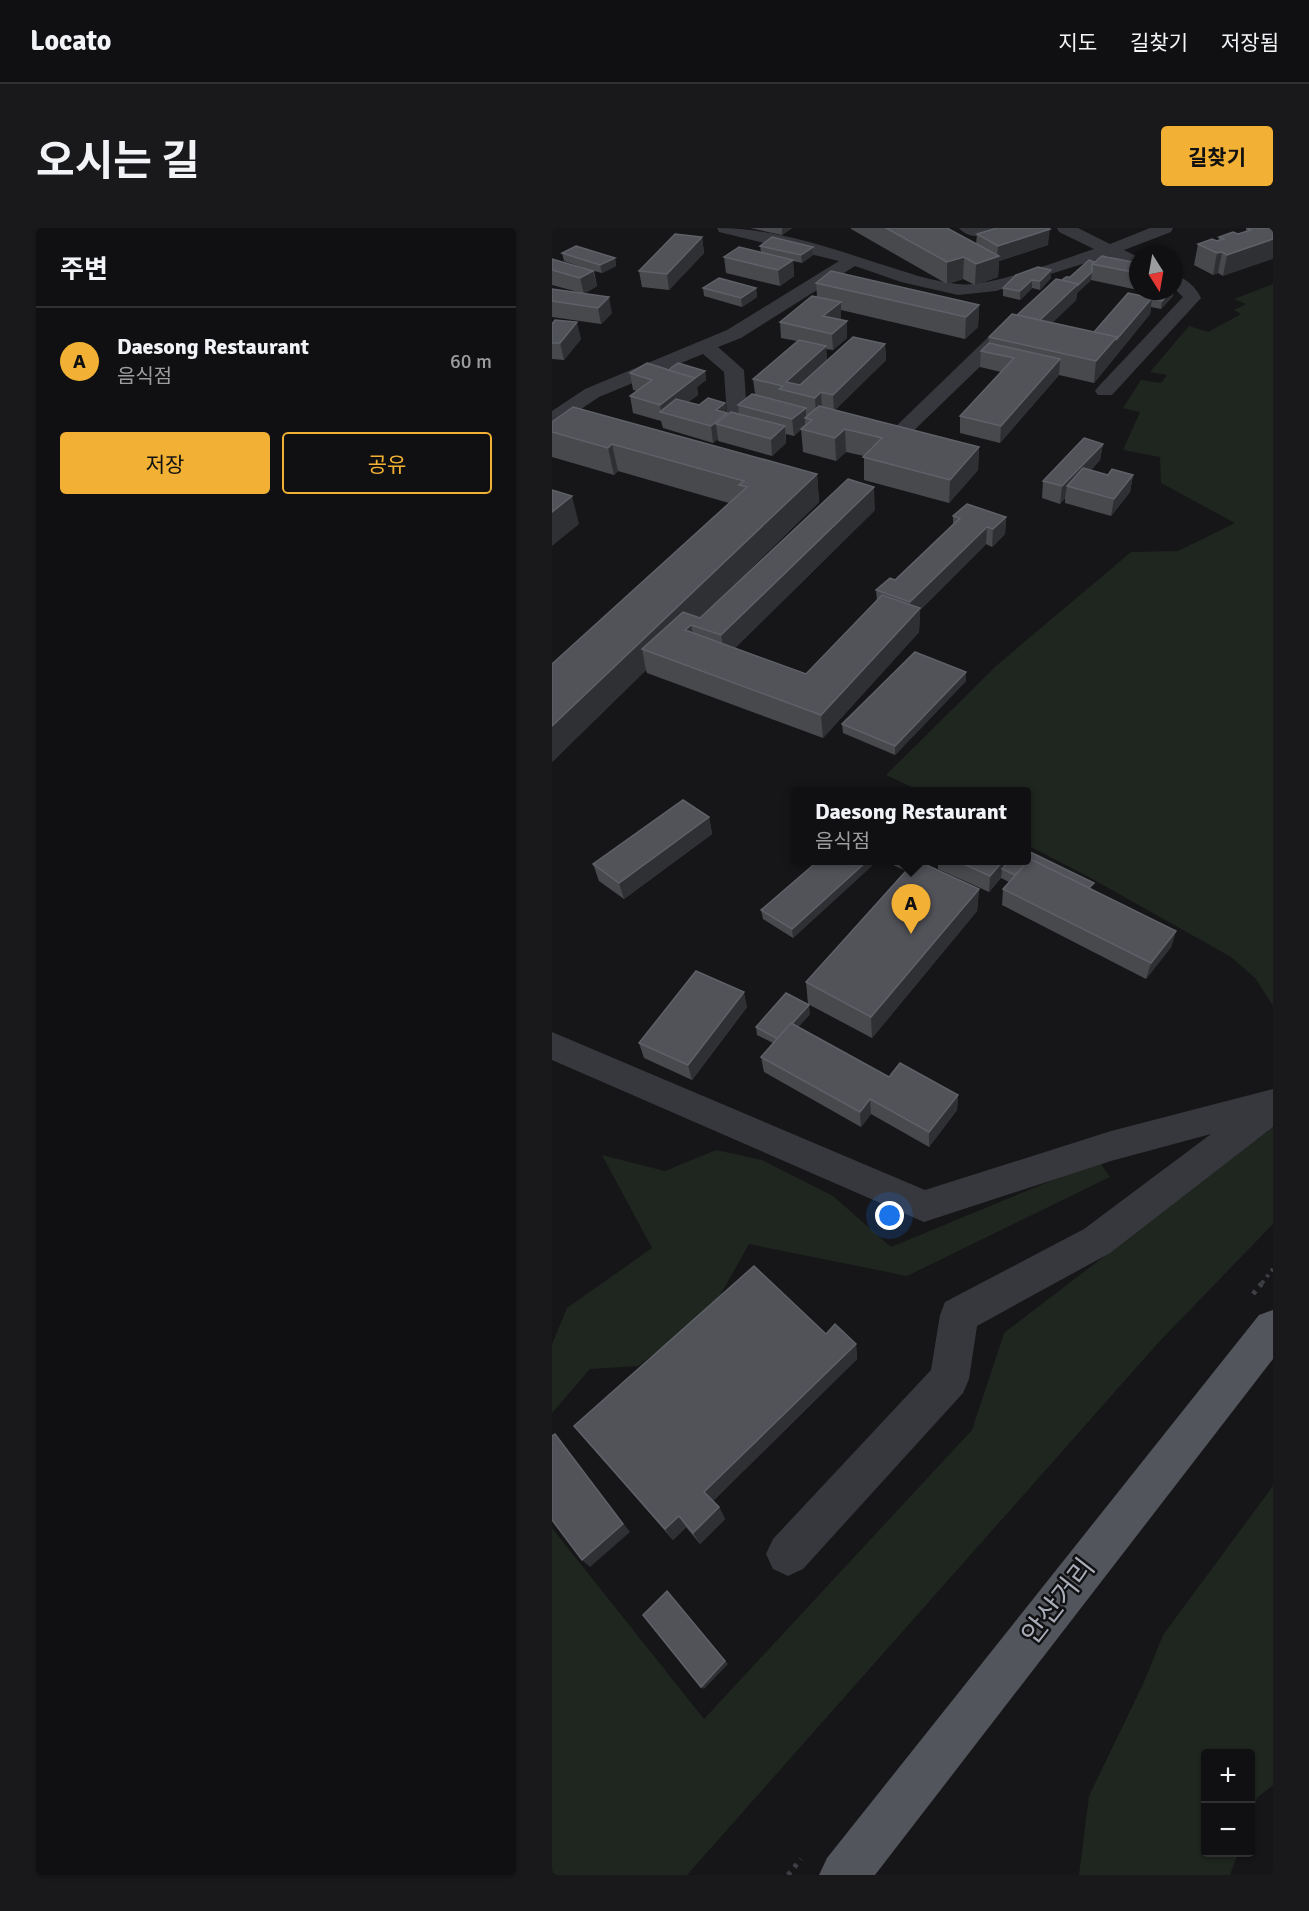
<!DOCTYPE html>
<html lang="ko">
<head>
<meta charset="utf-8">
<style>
  :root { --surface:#101012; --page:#19191b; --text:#f1f3f6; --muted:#9c9d9f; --line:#303032; --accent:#f2b134 }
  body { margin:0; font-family:Signika,"Noto Sans KR",sans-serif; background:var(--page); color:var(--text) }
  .controls { position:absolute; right:18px; bottom:18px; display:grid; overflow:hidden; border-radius:6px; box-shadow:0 2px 4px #0004 }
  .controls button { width:54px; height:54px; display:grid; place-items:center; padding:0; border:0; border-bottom:2px solid var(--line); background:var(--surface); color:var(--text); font:30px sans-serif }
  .compass { position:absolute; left:577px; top:18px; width:54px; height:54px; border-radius:50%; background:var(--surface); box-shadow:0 2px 4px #0004; rotate:169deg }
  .you { position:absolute; left:338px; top:988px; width:21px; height:21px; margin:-15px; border:4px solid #fff; border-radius:50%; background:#1a73e8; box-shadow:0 0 0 9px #1a73e833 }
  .badge { display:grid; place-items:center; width:39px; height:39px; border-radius:50%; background:var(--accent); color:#111; font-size:20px; font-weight:700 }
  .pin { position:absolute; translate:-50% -50px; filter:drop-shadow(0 2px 3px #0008) }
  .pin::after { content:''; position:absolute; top:32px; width:21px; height:18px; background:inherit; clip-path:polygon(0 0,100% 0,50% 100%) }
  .popup { position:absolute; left:239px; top:559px; width:240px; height:78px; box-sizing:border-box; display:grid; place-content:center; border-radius:6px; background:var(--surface); filter:drop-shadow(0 2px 4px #0005); font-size:20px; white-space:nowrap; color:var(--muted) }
  .popup b { font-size:22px; color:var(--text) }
  .popup::after { content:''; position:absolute; left:50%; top:100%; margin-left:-12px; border:12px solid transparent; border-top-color:var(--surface) }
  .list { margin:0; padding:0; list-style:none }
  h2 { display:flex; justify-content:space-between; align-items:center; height:78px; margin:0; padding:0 24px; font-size:26px }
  h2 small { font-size:20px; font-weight:400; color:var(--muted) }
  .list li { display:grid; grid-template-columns:39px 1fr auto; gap:18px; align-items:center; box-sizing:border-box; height:108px; padding:0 24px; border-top:2px solid var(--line) }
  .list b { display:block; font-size:22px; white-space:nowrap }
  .list p { margin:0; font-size:20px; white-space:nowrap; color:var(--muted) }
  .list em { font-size:20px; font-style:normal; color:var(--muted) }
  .actions { display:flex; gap:12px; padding:18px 24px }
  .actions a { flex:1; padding:14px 0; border:2px solid var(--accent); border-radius:6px; text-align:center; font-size:21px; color:var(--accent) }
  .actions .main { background:var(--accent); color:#111 }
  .map { position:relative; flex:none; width:721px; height:1647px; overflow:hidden; border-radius:6px }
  header { display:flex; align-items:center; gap:36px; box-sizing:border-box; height:84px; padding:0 30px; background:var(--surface); border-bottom:2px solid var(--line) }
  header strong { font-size:28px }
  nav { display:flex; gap:33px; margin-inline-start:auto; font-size:21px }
  .intro { display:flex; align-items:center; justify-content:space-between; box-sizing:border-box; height:144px; padding:0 36px }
  h1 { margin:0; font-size:42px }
  .button { padding:15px 27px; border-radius:6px; background:var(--accent); color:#111; font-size:21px; font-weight:700 }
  main { display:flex; gap:36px; padding:0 36px }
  aside { flex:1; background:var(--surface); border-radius:6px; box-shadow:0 2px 4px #0004 }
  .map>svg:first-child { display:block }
</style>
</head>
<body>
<header>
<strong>Locato</strong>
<nav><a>지도</a><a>길찾기</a><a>저장됨</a></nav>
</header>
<div class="intro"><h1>오시는 길</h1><a class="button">길찾기</a></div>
<main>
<aside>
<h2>주변<small></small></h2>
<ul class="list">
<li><span class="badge">A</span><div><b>Daesong Restaurant</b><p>음식점</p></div><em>60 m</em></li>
</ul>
<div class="actions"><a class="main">저장</a><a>공유</a></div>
</aside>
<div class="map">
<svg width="721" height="1647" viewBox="0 0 721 1647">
  <rect width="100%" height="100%" fill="#161618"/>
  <!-- green -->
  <g fill="#1e261f">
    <polygon points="721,56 721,778 704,751 679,729 535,648 475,617 475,564 368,563 334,547 444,438 579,324 626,323 683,295 609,255 608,229 571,222 588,184 571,180 589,152 609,155 615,147 598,144 637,98 656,104 689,86 682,82 694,76 682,71"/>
    <polygon points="721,899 721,996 606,1115 135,1647 0,1647 0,1300 152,1491 420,1202 452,1105"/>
    <polygon points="164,922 210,932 281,968 339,1019 547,933 558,949 355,1048 197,1016 161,1080 86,1138 38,1141 0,1185 0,1116 15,1080 100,1020 50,927 113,943"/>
    <polygon points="721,1258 721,1557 705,1570 699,1589 698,1526 654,1526 654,1624 686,1625 678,1647 527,1647 537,1568 592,1454 611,1407"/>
  </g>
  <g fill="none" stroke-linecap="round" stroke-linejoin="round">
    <!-- path-far1 -->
    <polyline stroke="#3d3f44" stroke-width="4" stroke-dasharray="3 4.5" stroke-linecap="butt" points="710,1055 721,1041"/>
    <!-- path -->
    <g stroke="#3d3f44" stroke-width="5" stroke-dasharray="4 6" stroke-linecap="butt">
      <polyline points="701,1066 711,1054"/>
      <polyline points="236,1647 249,1631"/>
    </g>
    <!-- minor -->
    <g fill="#37383d" fill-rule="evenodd">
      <path d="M165,0C220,0 273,18 325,35C351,43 378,53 405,56C438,60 508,32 542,21L507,4L505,0H526L558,16L598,0H621L619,4L572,22L586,29V40L556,28L444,63L406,67L349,54L303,38L189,110L166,119L192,142L195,187L192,191H178L175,187L172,144L151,126L47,169L7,196L0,198V183L33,161L175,102L287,33L167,4Z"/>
      <path d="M407,0H444C435,11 416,11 407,0Z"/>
      <path d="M622,47C634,50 644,59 649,70L560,167H546L543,163L546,159L631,69L622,60Z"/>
      <polygon points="461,90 468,92 470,96 468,100 352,212 345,214 338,212 335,208 338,204 454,92"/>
      <polygon points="0,804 373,962 559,903 721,861 721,899 558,1025 425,1098 417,1151 411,1165 251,1341 236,1348 221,1341 214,1326 221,1311 379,1142 388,1087 393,1074 532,1001 659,906 559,933 372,994 0,832"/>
    </g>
    <!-- major -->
    <polygon fill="#53555c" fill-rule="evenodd" points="721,1082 721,1131 323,1647 267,1647 275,1630 707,1087"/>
  </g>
  <!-- wall -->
  <g fill="#47494d">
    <polygon points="198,0 240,0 230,7"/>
    <polygon points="299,0 395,0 424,16 425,6 496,17 447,33 446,49 423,57 411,51 395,56 299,1"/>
    <polygon points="694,0 721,0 671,48 666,45 661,47 642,37 646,16 665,13 666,13 667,9 686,6 694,4"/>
    <polygon points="150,9 152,25 117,62 90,59 87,43"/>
    <polygon points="208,18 261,19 261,27 250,35 241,33 242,48 228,58 174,45 172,29 209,24"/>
    <polygon points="10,25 63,30 64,38 50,45 42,43 45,58 33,65 60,85 49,96 0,89 0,61 26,64 0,57 0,31 38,42 12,33"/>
    <polygon points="543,34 586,35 586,62 539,52 525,65 524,72 500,95 542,104 590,67 621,68 609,81 599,79 598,86 542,155 507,147 448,215 408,205 408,188 449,144 428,139 429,123 437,115 437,109 510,52 518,49"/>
    <polygon points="464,47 499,50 488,62 480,60 468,72 451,68 451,60"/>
    <polygon points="264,55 427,77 426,99 413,111 289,82 289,90 287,92 295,110 281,122 274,121 275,133 333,116 334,132 283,182 427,219 426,242 397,275 312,252 312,228 294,224 284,233 251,224 249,201 253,198 242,208 234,206 234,215 220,228 166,213 166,211 161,215 111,200 109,193 81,185 78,168 85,163 81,162 78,145 116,142 153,143 154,152 145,159 146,167 136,174 147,177 173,175 175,187 187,186 186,177 203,166 201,151 245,113 229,110 228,94 265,69"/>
    <polygon points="151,60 204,60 205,69 190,79 152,68"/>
    <polygon points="0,96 29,111 12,132 0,131"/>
    <polygon points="0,194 265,246 267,274 148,390 323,282 183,420 254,446 325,373 324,362 343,352 401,297 401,288 454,289 453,306 440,319 434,316 368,382 367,404 271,510 95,445 94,442 0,534 177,275 66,243 62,247 0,229"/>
    <polygon points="551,216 548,232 539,242 556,247 581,247 578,264 559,288 513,275 513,270 508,276 490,270 491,253"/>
    <polygon points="414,444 414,453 343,527 291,505 290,496"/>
    <polygon points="157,589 160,606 72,671 47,653 41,636"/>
    <polygon points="266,633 325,633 241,710 211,691 209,682"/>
    <polygon points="341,633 367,633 427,661 425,683 320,810 256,776 254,754 354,643 341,637"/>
    <polygon points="386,633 474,633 540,662 624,703 619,719 594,751 450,677 451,661 457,654 449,650 437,664 386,641"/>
    <polygon points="195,779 140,852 92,830 87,815"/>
    <polygon points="258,786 246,799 337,849 406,867 405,882 377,919 319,886 309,899 212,844 209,829 221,815 205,807 204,799"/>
    <polygon points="274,1106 304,1116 305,1131 161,1273 167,1279 173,1291 148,1316 134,1299 121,1312 33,1211 22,1198"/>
  </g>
  <!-- shaded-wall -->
  <g fill="#2f3033">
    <polygon points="230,0 240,0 230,7"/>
    <polygon points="498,1 496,17 447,33 446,49 423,57 424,36 445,29 446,18"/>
    <polygon points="150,9 152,25 117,62 115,46"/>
    <polygon points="721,11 721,31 671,48 675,27"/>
    <polygon points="261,19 261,27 250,35 249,27"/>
    <polygon points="670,24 666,45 661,47 665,25"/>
    <polygon points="412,29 411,51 395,56 395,34"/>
    <polygon points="63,30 64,38 50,45 48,37"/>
    <polygon points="241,32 242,48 228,58 226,42"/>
    <polygon points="499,42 499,50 488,62 488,53"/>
    <polygon points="41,43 45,58 32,66 28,50"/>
    <polygon points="540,44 539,52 525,65 524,72 486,109 487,93"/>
    <polygon points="480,52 480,60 468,72 468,63"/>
    <polygon points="204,60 205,69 190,79 189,70"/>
    <polygon points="622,60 623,60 621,68 609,81 610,73 619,63 622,63"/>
    <polygon points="57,69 60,85 49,96 46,80"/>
    <polygon points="600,70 598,86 542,155 544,133"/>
    <polygon points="289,74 289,90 272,104 271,88"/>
    <polygon points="427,77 426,99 413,111 414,89"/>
    <polygon points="295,93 295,110 281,122 280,106"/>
    <polygon points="25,94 29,111 12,132 8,115"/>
    <polygon points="333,116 334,132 282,183 281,167"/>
    <polygon points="274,118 275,134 242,165 234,154"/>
    <polygon points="508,131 507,147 448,215 449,198"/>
    <polygon points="153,143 154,152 145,159 146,167 119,187 109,184 108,177"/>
    <polygon points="269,164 270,180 264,186 263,170"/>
    <polygon points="173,175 177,200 164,196 166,211 161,215 159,198 164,182"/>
    <polygon points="254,180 254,191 253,190 253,198 242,208 240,191"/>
    <polygon points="233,198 234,215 220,228 219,211"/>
    <polygon points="293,201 294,224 284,233 283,210"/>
    <polygon points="60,216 66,243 62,247 56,220"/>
    <polygon points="551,216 548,232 523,260 515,258 513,270 508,276 510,258"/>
    <polygon points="427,219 426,242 397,275 398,252"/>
    <polygon points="265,246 267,274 141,397 139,397 144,420 90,421 94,442 0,534 0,498"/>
    <polygon points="581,247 578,264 559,288 562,271"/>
    <polygon points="322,259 323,282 173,430 169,407"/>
    <polygon points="20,268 27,296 0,318 0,284"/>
    <polygon points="454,289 453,306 440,319 441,301"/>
    <polygon points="435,299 434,316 368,382 367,404 271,510 269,487 358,391 358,374"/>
    <polygon points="414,444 414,453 343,527 343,518"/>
    <polygon points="157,589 160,606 72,671 67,655"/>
    <polygon points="315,633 325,633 241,710 240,701"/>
    <polygon points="359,633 367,633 356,644 356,635"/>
    <polygon points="451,633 459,633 450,641 449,650 437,664 438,648"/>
    <polygon points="427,661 425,683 320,810 319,789"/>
    <polygon points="624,703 619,719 594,751 599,735"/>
    <polygon points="192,764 195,779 140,852 136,837"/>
    <polygon points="257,777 258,786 228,819 227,811"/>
    <polygon points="406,867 405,882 377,919 377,904"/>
    <polygon points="318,871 319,886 309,899 308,884"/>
    <polygon points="304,1116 305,1131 158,1276 152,1264"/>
    <polygon points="3,1206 78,1304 38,1339 30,1332"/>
    <polygon points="167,1279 173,1291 148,1316 141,1305"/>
    <polygon points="127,1288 134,1299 121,1312 113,1301"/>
    <polygon points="115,1363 176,1436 152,1461 149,1459"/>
  </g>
  <!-- building -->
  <g fill="#525359" stroke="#5f6168" stroke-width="1.5">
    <polygon points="334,0 395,0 447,28 424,36 412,29 395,34"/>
    <polygon points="445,0 496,0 498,1 446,18 425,6"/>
    <polygon points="695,0 721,0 721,11 675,27 670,24 665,25 646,16 660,11 665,13 672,11 667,9 681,4 686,6 699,2"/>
    <polygon points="123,6 150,9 115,46 87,43"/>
    <polygon points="220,9 261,19 249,27 208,18"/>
    <polygon points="24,18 63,30 48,37 10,25"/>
    <polygon points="187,19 241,32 226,42 172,29"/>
    <polygon points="550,28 586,35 586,45 540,36"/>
    <polygon points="0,31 41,43 28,50 0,42"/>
    <polygon points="537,32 543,34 540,36 540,44 526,57 526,56 510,52 514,49 518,49"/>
    <polygon points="486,39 499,42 488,53 480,52 468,63 451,60 464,47"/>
    <polygon points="279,43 427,77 414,89 264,55"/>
    <polygon points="167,50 204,60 189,70 151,60"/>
    <polygon points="504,51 526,56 488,92 465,87"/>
    <polygon points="0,61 57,69 46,80 0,73"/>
    <polygon points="594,63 619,63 610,73 590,67"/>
    <polygon points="576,65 600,70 564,112 565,109 542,104"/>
    <polygon points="260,68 289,74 271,88 295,93 280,106 228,94"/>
    <polygon points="460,86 565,109 544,133 437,109"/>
    <polygon points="3,92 25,94 8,115 0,115 0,96"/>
    <polygon points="301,109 333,116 281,167 269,164 263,170 227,161 231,158 201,151 247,112 274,118 234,154 248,157"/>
    <polygon points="437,115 508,131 449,198 408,188 462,130 429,123"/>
    <polygon points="95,135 143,150 108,177 78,168 100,152 78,145"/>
    <polygon points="126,135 153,143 143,150 116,142"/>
    <polygon points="200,166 254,180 240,191 186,177"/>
    <polygon points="156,170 173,175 164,182 175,185 159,198 108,184 124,171 147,177"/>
    <polygon points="267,178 427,219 398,252 311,229 330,210 293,201 283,210 249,201 260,192 253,190"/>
    <polygon points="21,179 265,246 0,498 0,436 195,259 187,257 192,253 60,216 56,220 0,204 0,194"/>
    <polygon points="179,184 233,198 219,211 164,196"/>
    <polygon points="532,210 551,216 510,258 491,253"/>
    <polygon points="531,240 556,247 560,241 581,247 562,271 515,258"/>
    <polygon points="296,251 322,259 169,407 139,397 133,402 254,446 330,367 368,380 269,487 90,421 131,384 148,390"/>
    <polygon points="0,262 20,268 0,284"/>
    <polygon points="415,276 454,289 441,301 435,299 358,374 324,362 338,350 343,352 408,290 401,288"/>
    <polygon points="363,424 414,444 343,518 290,496"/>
    <polygon points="131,572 157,589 67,655 41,636"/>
    <polygon points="474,622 542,655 537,660 478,631 463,647 450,641 457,633 474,633"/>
    <polygon points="478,631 624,703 599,735 451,661"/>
    <polygon points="266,633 315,633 240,701 209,682"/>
    <polygon points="363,633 366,633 427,661 319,789 254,754"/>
    <polygon points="405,633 451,633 438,648"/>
    <polygon points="144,743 192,764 136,837 87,815"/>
    <polygon points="234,765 257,777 226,811 204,799"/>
    <polygon points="239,795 337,849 348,835 406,867 377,904 318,871 308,884 209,829"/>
    <polygon points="202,1038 274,1106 283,1096 304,1116 152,1264 167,1279 141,1305 127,1288 113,1301 22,1198"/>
    <polygon points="3,1206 71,1296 30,1332 0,1292 0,1208"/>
    <polygon points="115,1363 173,1433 149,1459 91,1387"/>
  </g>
  <g text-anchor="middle" stroke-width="5" stroke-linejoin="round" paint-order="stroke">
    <!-- near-street labels -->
    <g font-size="27" fill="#a8adb8" stroke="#111113">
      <text transform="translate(506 1373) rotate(-52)" y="9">안산거리</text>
    </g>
  </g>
</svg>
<div class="controls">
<button>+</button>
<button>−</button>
</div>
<svg class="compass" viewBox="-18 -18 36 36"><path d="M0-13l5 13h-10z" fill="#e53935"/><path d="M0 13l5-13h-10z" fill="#9c9d9f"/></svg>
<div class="you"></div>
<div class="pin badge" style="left:359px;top:706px">A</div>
<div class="popup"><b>Daesong Restaurant</b>음식점</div>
</div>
</main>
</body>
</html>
